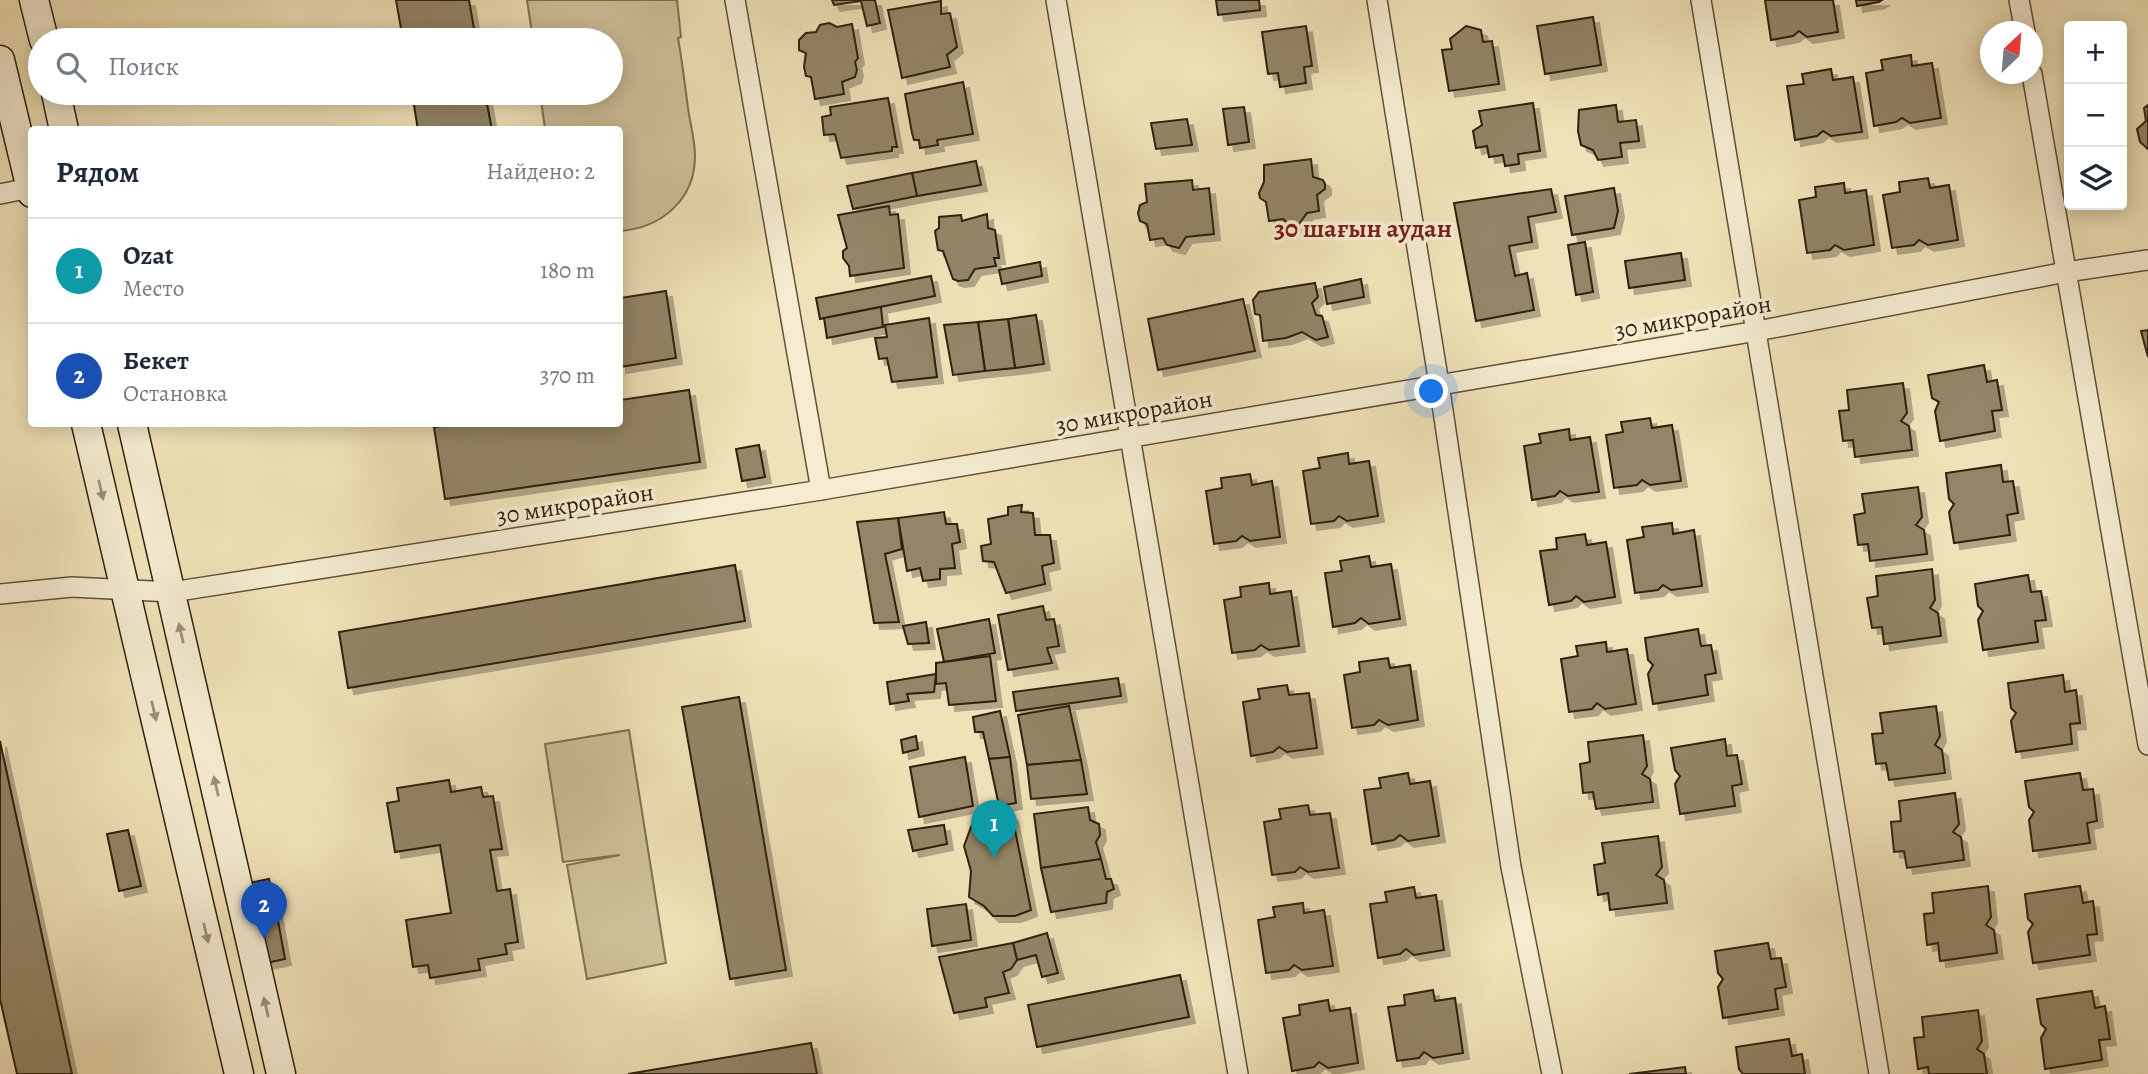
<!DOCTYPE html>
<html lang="ru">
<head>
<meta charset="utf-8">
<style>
  :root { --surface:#fff; --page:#f2f2f3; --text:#1f2937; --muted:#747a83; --line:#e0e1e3; --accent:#8f2418 }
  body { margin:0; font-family:Alegreya,serif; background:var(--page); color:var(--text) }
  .controls { position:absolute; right:21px; top:21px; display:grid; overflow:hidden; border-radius:7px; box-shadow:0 4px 18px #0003 }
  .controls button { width:63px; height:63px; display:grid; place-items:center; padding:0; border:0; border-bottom:2px solid var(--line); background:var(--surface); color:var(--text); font:35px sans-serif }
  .compass { position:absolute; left:1980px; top:21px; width:63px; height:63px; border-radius:50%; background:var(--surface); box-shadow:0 4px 18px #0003; rotate:26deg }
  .you { position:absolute; left:1432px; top:392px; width:24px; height:24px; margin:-18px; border:5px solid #fff; border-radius:50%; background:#1a73e8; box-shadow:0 0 0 10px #1a73e833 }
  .badge { display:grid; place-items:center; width:46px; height:46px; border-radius:50%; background:var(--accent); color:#fff; font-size:23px; font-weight:700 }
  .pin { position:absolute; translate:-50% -58px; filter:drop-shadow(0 2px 4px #0008) }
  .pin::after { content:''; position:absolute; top:37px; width:24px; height:21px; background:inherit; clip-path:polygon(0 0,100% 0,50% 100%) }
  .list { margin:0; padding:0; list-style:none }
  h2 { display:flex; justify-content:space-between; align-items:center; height:91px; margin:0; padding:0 28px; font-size:30px }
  h2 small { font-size:23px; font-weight:400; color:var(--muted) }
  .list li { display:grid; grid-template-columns:46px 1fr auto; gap:21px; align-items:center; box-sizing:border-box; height:105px; padding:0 28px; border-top:2px solid var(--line) }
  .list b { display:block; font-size:26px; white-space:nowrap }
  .list p { margin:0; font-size:23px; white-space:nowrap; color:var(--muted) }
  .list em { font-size:23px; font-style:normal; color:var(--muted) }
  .icon { flex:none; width:38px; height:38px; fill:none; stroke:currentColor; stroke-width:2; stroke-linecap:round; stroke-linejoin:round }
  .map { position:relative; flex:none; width:2148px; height:1074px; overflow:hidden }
  .search { position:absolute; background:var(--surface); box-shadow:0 4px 18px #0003; left:28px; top:28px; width:595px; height:77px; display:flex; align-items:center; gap:18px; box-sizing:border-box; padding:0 24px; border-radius:38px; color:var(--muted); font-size:26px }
  .panel { position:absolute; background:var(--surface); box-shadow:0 4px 18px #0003; left:28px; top:126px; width:595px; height:301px; border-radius:7px }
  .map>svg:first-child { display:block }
</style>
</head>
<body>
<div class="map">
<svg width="2148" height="1074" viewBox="0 0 2148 1074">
  <defs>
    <filter id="shadow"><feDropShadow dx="6" dy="6" stdDeviation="0" flood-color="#0004"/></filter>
  </defs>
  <rect width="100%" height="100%" fill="#f0e2b8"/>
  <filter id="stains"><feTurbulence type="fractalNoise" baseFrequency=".00286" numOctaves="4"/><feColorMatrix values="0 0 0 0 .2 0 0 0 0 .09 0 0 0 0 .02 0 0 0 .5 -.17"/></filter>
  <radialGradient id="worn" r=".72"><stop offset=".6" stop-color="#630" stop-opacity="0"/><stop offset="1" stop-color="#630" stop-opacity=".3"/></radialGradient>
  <!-- green -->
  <g fill="#cfc19b" stroke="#7f7054" stroke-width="2">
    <path d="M527,0H677L681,37L678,38C682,61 685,85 688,108C690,123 695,140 695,156C695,200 661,228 620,231V130L545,129L540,93H611V40H533Z"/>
    <polygon points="629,730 666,963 587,979 567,865 620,855 563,862 545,744"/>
  </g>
  <!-- building -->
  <g fill="#938566" stroke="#2f200e" stroke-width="2" filter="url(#shadow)">
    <polygon points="396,0 469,0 476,40 403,40"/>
    <polygon points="832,0 875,0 880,23 867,26 861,1 834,5"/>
    <polygon points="1216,0 1259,0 1260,10 1218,15"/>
    <polygon points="1765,0 1833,0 1838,32 1807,37 1799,31 1793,36 1771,40"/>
    <polygon points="1856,0 1882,0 1879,2 1857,6"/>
    <polygon points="941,1 941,14 950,13 957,47 947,55 950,67 902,78 888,10"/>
    <polygon points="1593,17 1601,65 1545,74 1537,26"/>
    <polygon points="829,23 837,27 852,24 858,58 855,62 857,70 855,77 842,82 844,94 815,99 811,77 806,76 804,67 806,53 799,50 799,40 806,33 816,32 820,25"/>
    <polygon points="1306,26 1312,66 1304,67 1306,83 1280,87 1278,73 1268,74 1262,32"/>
    <polygon points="1466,26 1481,30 1483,42 1492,41 1499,84 1449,91 1442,50 1452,49 1450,39"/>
    <polygon points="1911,55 1912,66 1932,63 1941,118 1910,123 1902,118 1896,122 1874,126 1866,73 1883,70 1881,60"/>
    <polygon points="1831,69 1833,80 1853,77 1862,132 1831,136 1823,131 1817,136 1795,140 1787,86 1804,84 1802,74"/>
    <polygon points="963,82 973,134 937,140 938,145 920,148 919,140 914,140 912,133 905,94"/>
    <polygon points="412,93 485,93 492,130 418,130"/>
    <polygon points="888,98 897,147 892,147 892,151 841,158 835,134 824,135 822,117 831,115 830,107"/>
    <polygon points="1533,103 1540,151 1518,154 1519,164 1505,166 1503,155 1489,157 1487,146 1476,148 1473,131 1482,125 1479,111"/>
    <polygon points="1616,105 1618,122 1636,120 1639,141 1620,143 1622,157 1598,160 1593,150 1581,145 1578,131 1579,110"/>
    <polygon points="2148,105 2148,149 2140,142 2137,129 2146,121 2144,108"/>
    <polygon points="1244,107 1249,142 1228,145 1223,109"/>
    <polygon points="1187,119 1192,145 1156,149 1151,123"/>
    <polygon points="1311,159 1313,177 1323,180 1325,184 1325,189 1317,195 1319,211 1307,213 1297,227 1292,227 1283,219 1269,221 1266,202 1260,198 1259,193 1264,182 1264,165"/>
    <polygon points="976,161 981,185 917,196 912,173"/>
    <polygon points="912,173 917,196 853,209 847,186"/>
    <polygon points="1928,178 1930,188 1949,185 1958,240 1928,245 1919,240 1914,245 1892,248 1883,195 1900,192 1899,182"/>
    <polygon points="1192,180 1193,190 1209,188 1214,234 1186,237 1179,248 1167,245 1163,238 1150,240 1147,224 1140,221 1138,213 1140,205 1147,202 1145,184"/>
    <polygon points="1844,183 1845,193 1866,190 1874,245 1844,250 1835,245 1830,250 1807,253 1799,200 1816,197 1815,187"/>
    <polygon points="1614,188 1618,211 1614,228 1572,235 1565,196"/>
    <polygon points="1551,189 1556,212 1528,217 1532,242 1509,246 1515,276 1527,273 1534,310 1476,321 1454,203"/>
    <polygon points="889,206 890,215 898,214 904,268 850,276 849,266 843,258 843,251 847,248 838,215"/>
    <polygon points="987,214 988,228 995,230 999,258 994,258 996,266 975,269 968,280 958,281 953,279 943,251 938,250 935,231 939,228 939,217 961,215 962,221"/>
    <polygon points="1585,242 1593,292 1576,295 1568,245"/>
    <polygon points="1681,253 1685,280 1629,288 1625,261"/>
    <polygon points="1040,262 1042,276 1002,284 999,270"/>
    <polygon points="931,276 935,296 820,319 816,298"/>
    <polygon points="1361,279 1364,297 1327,304 1324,287"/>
    <polygon points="1315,283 1318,297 1312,303 1316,315 1322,316 1328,337 1316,340 1302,332 1286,338 1263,341 1260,315 1255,314 1253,300 1259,292"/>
    <polygon points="666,291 676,358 620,367 620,298"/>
    <polygon points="1243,299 1255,351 1158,370 1148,319"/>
    <polygon points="881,307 883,327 827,338 824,318"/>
    <polygon points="1036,315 1044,364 1015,368 1008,319"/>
    <polygon points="929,318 937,377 892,382 887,358 879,359 875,338 887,337 885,325"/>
    <polygon points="1008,319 1015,368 985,371 978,322"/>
    <polygon points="978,322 985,371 953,375 944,325"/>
    <polygon points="2148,330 2148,357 2141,331"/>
    <polygon points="1984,365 1987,382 1997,380 2002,410 1992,411 1995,431 1940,441 1935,411 1939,402 1932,398 1928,375"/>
    <polygon points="1903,383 1907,413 1901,421 1909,426 1912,450 1855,457 1853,440 1843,441 1839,411 1849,410 1847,390"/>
    <polygon points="689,390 700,462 445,499 434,427 460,424 620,424 620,400"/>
    <polygon points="1650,418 1652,428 1672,425 1681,481 1650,485 1642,480 1637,485 1614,488 1606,435 1623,432 1621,422"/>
    <polygon points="1569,429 1570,440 1590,437 1599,492 1568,496 1560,491 1555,496 1532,500 1524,446 1541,443 1539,434"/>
    <polygon points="759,445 765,477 742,481 736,449"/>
    <polygon points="1348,453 1349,464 1369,461 1378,516 1347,521 1339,516 1334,521 1311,524 1303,471 1320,468 1318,458"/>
    <polygon points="2001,465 2003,482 2013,481 2018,513 2007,515 2010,535 1954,543 1949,512 1954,504 1949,499 1946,473"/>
    <polygon points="1250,474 1252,485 1272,481 1280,537 1250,541 1242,536 1236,541 1214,544 1206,491 1222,488 1221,478"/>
    <polygon points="1918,487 1922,517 1916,525 1924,530 1927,554 1870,561 1868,544 1858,545 1854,515 1865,513 1862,494"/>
    <polygon points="1022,505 1021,512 1033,513 1035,535 1050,535 1054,563 1042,566 1045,584 1006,593 994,562 983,561 981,546 991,544 988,519 1008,515 1008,507"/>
    <polygon points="944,512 946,524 957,524 960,542 952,544 955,568 940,569 940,579 923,581 920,568 907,571 898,518"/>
    <polygon points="898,518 902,549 885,554 899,622 874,623 857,522"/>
    <polygon points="1672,523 1673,534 1694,530 1702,586 1671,590 1663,585 1658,590 1635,593 1627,540 1644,537 1642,527"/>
    <polygon points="1585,534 1587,545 1606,542 1615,597 1584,602 1576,596 1571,601 1549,605 1540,551 1557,549 1556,538"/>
    <polygon points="1369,556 1371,567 1391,564 1400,619 1369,624 1361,618 1355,623 1333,627 1325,573 1342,571 1340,561"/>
    <polygon points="735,565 745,621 348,688 339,632"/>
    <polygon points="1932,569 1935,600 1930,608 1938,613 1941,636 1884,644 1882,627 1872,628 1867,598 1878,596 1876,576"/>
    <polygon points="2028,575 2031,592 2041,591 2046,620 2035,621 2038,642 1983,650 1978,620 1983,611 1978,606 1975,584"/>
    <polygon points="1269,583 1270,594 1291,591 1299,646 1269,650 1261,645 1255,650 1232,653 1224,600 1241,597 1240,587"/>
    <polygon points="1043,606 1046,620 1054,619 1059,646 1047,648 1052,663 1008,670 998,615"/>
    <polygon points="989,619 995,653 944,662 937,629"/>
    <polygon points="926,622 929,643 908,644 903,626"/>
    <polygon points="1698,629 1701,646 1711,645 1716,673 1705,675 1708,695 1653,704 1648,674 1653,665 1648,660 1645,638"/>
    <polygon points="1606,642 1607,652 1627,649 1636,704 1605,709 1597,703 1592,709 1569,712 1561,659 1578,656 1576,646"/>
    <polygon points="990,656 996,701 949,705 946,683 936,684 936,663"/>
    <polygon points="1388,658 1390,668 1410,665 1418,720 1388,725 1379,720 1374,725 1352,728 1344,675 1360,672 1359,662"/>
    <polygon points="936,674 934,692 907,694 909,701 890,704 887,682"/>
    <polygon points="2063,675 2065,692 2076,690 2080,723 2070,724 2072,744 2016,752 2011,721 2016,713 2011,708 2008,683"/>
    <polygon points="1118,678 1121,696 1016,711 1013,692"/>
    <polygon points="1287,685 1289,695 1309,693 1317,748 1287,752 1279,747 1273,752 1251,756 1243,702 1260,699 1258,689"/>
    <polygon points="739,697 786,970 730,979 682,707"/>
    <polygon points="1069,706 1081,760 1027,765 1018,715"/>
    <polygon points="1936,706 1940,736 1935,745 1942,750 1945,773 1889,780 1886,763 1876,764 1872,734 1883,733 1880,713"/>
    <polygon points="1000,711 1010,757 989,759 983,732 975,732 973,717"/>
    <polygon points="1643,735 1647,766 1642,774 1650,779 1653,802 1596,809 1593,792 1583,793 1580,764 1590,762 1588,742"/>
    <polygon points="916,736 918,749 903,753 901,740"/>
    <polygon points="1725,739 1727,756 1737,755 1742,784 1732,786 1735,806 1680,814 1675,784 1680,776 1675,770 1671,748"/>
    <polygon points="0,741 72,1074 17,1074 0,999"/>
    <polygon points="965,757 973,806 919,817 910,767"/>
    <polygon points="1010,757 1016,803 999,806 989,759"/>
    <polygon points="1081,760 1087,794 1031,799 1027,765"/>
    <polygon points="1408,773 1410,784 1430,781 1439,836 1408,841 1400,835 1394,840 1372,844 1364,790 1381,788 1379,778"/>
    <polygon points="2080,773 2083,790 2093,789 2097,821 2087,823 2090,843 2033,851 2029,820 2034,812 2029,807 2025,781"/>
    <polygon points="449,780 451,792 481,787 483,797 493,796 502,849 490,850 497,891 510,889 518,942 505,944 507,954 478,959 480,970 430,978 428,965 413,967 406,920 451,913 440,845 395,852 387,803 399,801 397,788"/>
    <polygon points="1955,793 1959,824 1953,832 1961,837 1964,860 1907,868 1904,851 1894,852 1891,822 1901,821 1899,801"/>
    <polygon points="1308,805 1310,815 1330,813 1339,868 1308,872 1300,867 1295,872 1272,875 1264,822 1281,819 1279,809"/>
    <polygon points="1088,807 1090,820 1099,824 1100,835 1096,842 1101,859 1041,868 1034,814"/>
    <polygon points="1012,815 1031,910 1015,916 993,916 984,906 969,897 971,871 964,846 974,819"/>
    <polygon points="944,825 947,844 913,851 908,830"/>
    <polygon points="128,830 141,886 119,891 107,834"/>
    <polygon points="1658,836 1662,867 1656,875 1664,880 1667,903 1610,910 1608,893 1598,895 1594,865 1605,863 1602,843"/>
    <polygon points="1101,859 1106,879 1111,879 1114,889 1107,892 1106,903 1051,912 1041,868"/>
    <polygon points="269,879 278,920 257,924 249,883"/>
    <polygon points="1988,886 1991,917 1986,925 1994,930 1997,953 1940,961 1938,943 1927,945 1924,914 1934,913 1932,893"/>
    <polygon points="2080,886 2083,903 2093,901 2097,934 2087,935 2090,955 2033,963 2028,932 2033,924 2028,919 2025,894"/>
    <polygon points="1414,887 1416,898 1436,895 1444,950 1414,955 1406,949 1400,954 1378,958 1370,904 1387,902 1385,892"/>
    <polygon points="1303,903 1304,913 1324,910 1333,966 1302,970 1294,965 1289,970 1266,973 1258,920 1275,917 1273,907"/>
    <polygon points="966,904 971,940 932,946 927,909"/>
    <polygon points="278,921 285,959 266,963 258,925"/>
    <polygon points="1047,933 1058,973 1042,977 1036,955 1017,960 1013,943"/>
    <polygon points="1013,943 1017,960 1011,969 1003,972 1009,993 985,998 987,1007 954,1013 939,957"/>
    <polygon points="1768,943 1771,959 1781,958 1786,987 1775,989 1778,1009 1723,1018 1718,987 1723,979 1718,973 1715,951"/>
    <polygon points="1180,975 1189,1017 1037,1047 1028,1005"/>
    <polygon points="1433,990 1435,1001 1455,998 1463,1053 1433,1058 1424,1052 1419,1058 1397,1061 1388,1007 1405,1005 1404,995"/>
    <polygon points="2092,991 2095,1008 2105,1006 2110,1039 2099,1040 2102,1060 2045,1069 2041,1038 2046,1029 2041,1024 2037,999"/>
    <polygon points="1328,1000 1330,1011 1350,1008 1358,1063 1328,1068 1319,1062 1314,1067 1292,1071 1283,1018 1300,1015 1299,1005"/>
    <polygon points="1978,1010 1982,1041 1977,1049 1984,1054 1987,1074 1929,1074 1928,1067 1918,1069 1914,1038 1924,1037 1922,1017"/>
    <polygon points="1789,1039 1792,1056 1802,1054 1805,1074 1743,1074 1739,1069 1736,1047"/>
    <polygon points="811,1043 817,1074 628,1074"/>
    <polygon points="1685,1067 1686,1074 1629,1074"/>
  </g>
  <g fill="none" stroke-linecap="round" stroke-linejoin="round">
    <defs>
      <g id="minor">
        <polyline points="735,0 821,490"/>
        <polyline points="1056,0 1238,1074"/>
        <polyline points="1377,0 1439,384 1511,867 1552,1074"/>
        <polyline points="1701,0 1879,1074"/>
        <polyline points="2019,0 2025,32"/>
        <polyline points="2032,74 2148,745"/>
        <polyline points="0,194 30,188"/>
        <polyline points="0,594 72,587 172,592 821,490 1757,331 2066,272 2148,260"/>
      </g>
      <g id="secondary">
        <polyline points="34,0 44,40"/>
        <polyline points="0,60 32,193"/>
        <polyline points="56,93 64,130"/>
        <polyline points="86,424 239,1074"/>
        <polyline points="132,424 281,1074"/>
      </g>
    </defs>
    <!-- minor casing -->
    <use href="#minor" stroke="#5f5038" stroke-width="22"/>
    <!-- secondary casing -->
    <use href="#secondary" stroke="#2f200e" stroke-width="31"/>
    <!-- minor -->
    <use href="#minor" stroke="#f5ecd1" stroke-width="19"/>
    <!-- secondary -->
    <use href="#secondary" stroke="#f5ecd1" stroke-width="28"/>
  </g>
  <!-- one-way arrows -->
  <defs><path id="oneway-solid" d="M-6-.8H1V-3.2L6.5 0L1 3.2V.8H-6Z" transform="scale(1.75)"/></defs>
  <g fill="#9c9079">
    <use href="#oneway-solid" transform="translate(101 490) rotate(77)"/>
    <use href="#oneway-solid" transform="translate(181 633) rotate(-103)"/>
    <use href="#oneway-solid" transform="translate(154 711) rotate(77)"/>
    <use href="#oneway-solid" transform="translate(216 786) rotate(-103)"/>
    <use href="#oneway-solid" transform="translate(206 933) rotate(77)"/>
    <use href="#oneway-solid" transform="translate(266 1007) rotate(-103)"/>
  </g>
  <g text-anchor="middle" stroke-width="7" stroke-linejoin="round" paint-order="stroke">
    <!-- street labels -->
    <g font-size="24" fill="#2f200e" stroke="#f5ecd1">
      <text transform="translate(1693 317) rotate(-10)" y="8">30 микрорайон</text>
      <text transform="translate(1134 412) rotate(-10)" y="8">30 микрорайон</text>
      <text transform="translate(575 504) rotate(-9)" y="8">30 микрорайон</text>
    </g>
    <!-- neighbourhood labels -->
    <g font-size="26" font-weight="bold" fill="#7a1f14" stroke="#f5ecd1">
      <text x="1363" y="237">30 шағын аудан</text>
    </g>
  </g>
  <rect width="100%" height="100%" filter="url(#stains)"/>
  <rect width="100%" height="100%" fill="url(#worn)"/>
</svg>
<div class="controls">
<button>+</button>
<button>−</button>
<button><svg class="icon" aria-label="layers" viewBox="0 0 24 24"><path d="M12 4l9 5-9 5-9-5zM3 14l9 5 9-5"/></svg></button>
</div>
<svg class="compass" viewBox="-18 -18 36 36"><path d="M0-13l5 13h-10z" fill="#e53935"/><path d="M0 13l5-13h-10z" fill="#747a83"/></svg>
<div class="you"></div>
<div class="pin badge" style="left:994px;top:858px;background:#0f9aa8">1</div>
<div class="pin badge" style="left:264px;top:939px;background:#1a4fb4">2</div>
<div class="search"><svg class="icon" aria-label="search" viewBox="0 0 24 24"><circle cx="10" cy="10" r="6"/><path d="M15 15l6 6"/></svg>Поиск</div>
<section class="panel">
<h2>Рядом<small>Найдено: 2</small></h2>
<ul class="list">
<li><span class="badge" style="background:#0f9aa8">1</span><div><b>Ozat</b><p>Место</p></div><em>180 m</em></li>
<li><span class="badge" style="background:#1a4fb4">2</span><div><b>Бекет</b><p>Остановка</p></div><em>370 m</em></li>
</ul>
</section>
</div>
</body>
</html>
